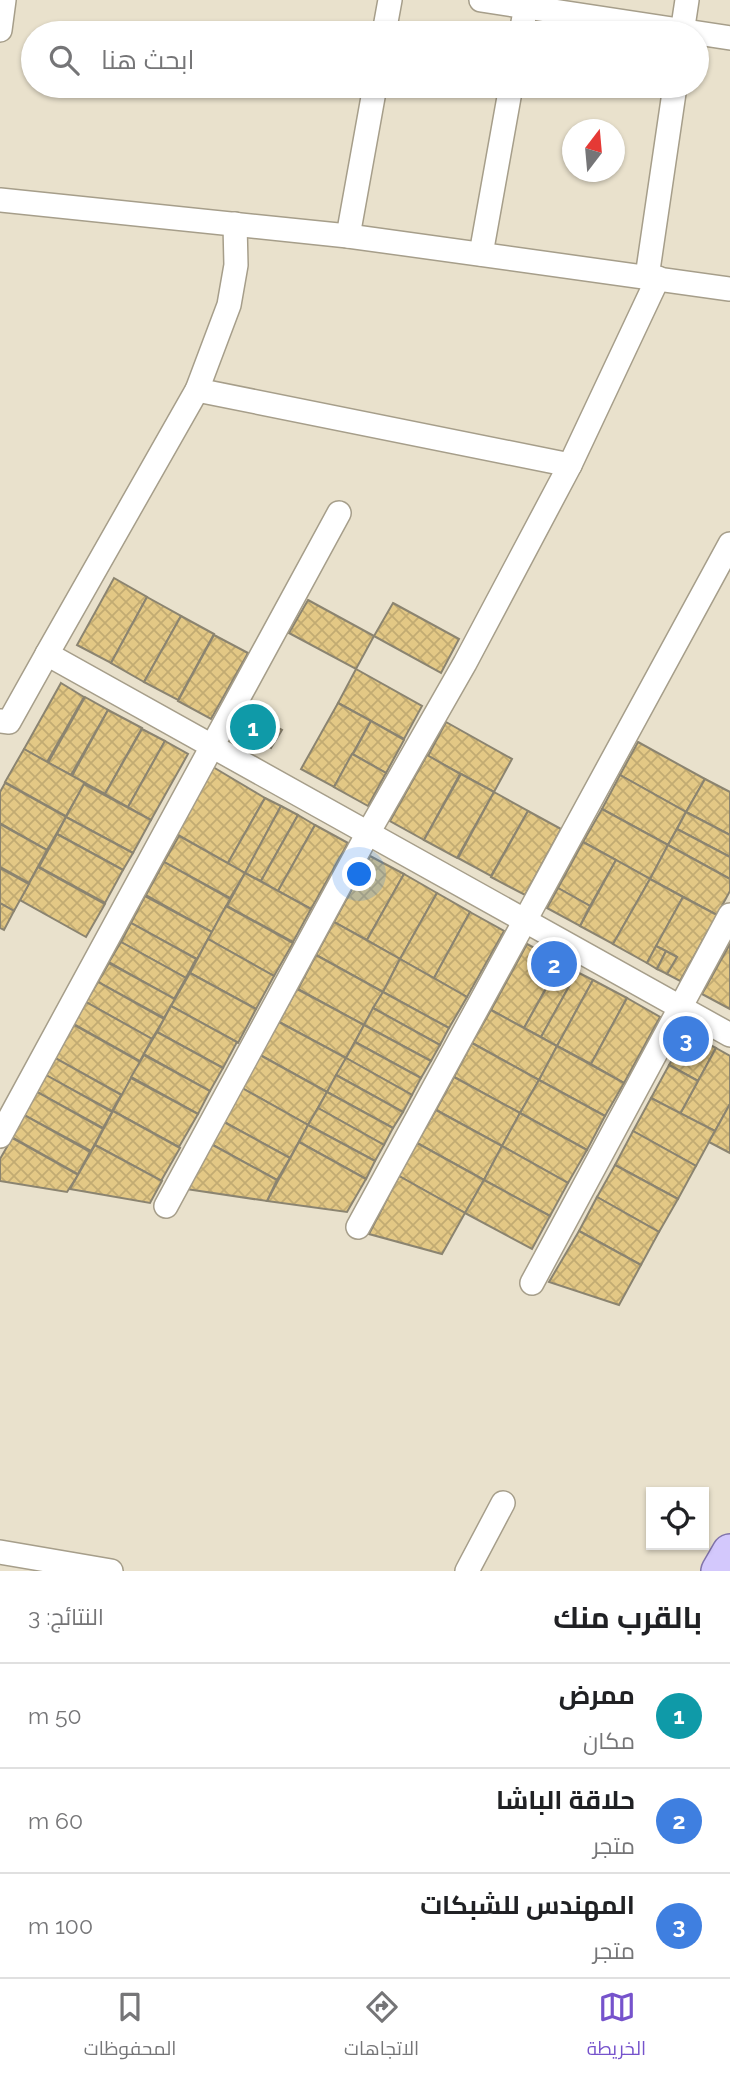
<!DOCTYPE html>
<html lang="ar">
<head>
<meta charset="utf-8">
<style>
  :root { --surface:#fff; --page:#f6f6f6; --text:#202124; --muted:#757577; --line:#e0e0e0; --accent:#7653cc }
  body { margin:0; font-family:Raleway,Cairo,sans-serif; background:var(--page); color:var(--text); direction:rtl }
  .controls { position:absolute; right:21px; bottom:21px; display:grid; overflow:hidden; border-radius:0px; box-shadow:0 2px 5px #0004 }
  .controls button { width:63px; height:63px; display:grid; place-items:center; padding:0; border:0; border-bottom:2px solid var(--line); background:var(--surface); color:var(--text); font:35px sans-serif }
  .compass { position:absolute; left:562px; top:119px; width:63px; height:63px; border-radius:50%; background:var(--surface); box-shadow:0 2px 5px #0004; rotate:16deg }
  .you { position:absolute; left:360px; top:875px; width:24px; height:24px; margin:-18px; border:5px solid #fff; border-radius:50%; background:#1a73e8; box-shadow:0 0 0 10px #1a73e833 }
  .badge { display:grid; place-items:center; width:46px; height:46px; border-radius:50%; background:var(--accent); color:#fff; font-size:23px; font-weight:700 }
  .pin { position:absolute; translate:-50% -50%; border:4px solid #fff; box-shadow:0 2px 7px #0006 }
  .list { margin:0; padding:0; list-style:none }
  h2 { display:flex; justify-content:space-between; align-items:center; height:91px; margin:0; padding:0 28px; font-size:30px }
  h2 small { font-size:23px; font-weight:400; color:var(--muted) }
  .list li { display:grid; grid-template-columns:46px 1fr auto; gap:21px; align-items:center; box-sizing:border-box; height:105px; padding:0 28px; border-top:2px solid var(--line) }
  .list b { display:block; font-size:26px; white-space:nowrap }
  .list p { margin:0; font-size:23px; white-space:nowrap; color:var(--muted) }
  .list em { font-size:23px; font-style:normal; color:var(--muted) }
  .icon { flex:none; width:38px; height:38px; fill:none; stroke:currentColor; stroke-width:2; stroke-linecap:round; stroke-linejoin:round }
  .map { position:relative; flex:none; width:730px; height:1571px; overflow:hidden; direction:ltr }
  .search { position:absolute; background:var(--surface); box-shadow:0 2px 5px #0004; left:21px; right:21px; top:21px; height:77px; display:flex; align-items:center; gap:18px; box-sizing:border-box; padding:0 24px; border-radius:38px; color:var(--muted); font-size:26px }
  .sheet { height:406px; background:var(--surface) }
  nav { display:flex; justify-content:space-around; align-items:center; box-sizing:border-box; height:98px; border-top:2px solid var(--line); background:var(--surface); font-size:19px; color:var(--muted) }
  nav a { display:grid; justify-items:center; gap:4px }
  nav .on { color:var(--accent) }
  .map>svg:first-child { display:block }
</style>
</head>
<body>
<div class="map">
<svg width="730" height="1571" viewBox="0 0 730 1571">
  <defs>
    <pattern id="building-cross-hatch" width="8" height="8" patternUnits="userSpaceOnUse" patternTransform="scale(1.75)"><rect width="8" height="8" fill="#e3c885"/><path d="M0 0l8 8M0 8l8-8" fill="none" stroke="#c2ab72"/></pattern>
  </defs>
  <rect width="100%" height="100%" fill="#e9e1cc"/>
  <!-- building -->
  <g fill="url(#building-cross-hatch)" stroke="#8b8470" stroke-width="2">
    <polygon points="114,578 147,597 111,663 77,645"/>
    <polygon points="147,597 181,616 144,682 111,663"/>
    <polygon points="308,600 374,636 356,669 289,633"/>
    <polygon points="393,603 459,639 441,673 374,636"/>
    <polygon points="181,616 214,634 178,700 144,682"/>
    <polygon points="214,635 248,653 211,719 178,701"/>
    <polygon points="356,669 422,706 404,739 338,703"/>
    <polygon points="61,683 84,697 47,762 24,749"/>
    <polygon points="85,697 108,710 71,775 48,763"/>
    <polygon points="338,703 371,721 334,787 301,769"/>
    <polygon points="253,708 270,717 256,740 240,731"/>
    <polygon points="108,710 142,728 105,794 72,776"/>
    <polygon points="371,721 404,740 386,773 353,754"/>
    <polygon points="267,722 282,730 271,748 256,740"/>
    <polygon points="446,722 512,759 494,792 428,756"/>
    <polygon points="142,729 165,741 128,807 105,794"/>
    <polygon points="165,741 188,754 151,820 128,807"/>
    <polygon points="638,742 705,779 686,812 620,775"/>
    <polygon points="24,749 85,783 66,816 5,782"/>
    <polygon points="352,754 386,773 368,806 334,787"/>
    <polygon points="427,755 460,774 424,840 390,821"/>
    <polygon points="213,767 265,798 228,863 175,833"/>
    <polygon points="461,774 494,792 457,858 424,840"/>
    <polygon points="620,775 686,812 668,845 602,809"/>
    <polygon points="705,779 730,792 730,835 686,812"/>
    <polygon points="5,783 66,817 47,850 0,823 0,792"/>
    <polygon points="84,784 151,820 133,853 66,817"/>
    <polygon points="494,792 528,811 491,876 458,858"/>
    <polygon points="265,798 281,806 245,873 228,863"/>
    <polygon points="281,806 298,815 261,881 245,873"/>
    <polygon points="602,809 668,845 650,879 583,842"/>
    <polygon points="528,811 561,829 525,895 491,877"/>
    <polygon points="686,812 730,835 730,857 677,829"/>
    <polygon points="298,815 315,825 278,891 261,881"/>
    <polygon points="66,817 133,853 123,870 57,834"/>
    <polygon points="0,824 47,850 29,883 0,867"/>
    <polygon points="315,825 348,843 311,909 278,891"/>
    <polygon points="677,829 730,857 730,879 668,845"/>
    <polygon points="57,834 123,870 105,903 39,867"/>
    <polygon points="179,836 245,873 230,898 164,862"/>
    <polygon points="583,842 616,860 590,906 558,888"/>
    <polygon points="668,845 730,879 730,891 717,915 650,879"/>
    <polygon points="370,856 404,874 367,940 334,922"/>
    <polygon points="616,860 650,879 613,944 580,926"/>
    <polygon points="164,862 230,899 212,932 146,895"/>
    <polygon points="38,867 105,904 86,937 20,900"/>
    <polygon points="0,868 29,884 14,911 0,903"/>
    <polygon points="245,873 311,909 293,942 227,906"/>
    <polygon points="404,874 437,893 400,959 367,940"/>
    <polygon points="650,879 683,897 647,963 613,944"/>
    <polygon points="558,888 590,906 580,926 547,908"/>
    <polygon points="437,893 470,912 434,978 400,959"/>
    <polygon points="145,896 212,932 197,959 131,923"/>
    <polygon points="683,897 717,915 680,981 667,974 677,957 656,946"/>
    <polygon points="0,903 14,911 4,930 0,928"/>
    <polygon points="226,906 293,943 274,976 208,939"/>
    <polygon points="470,912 504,931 467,997 434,978"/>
    <polygon points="334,922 400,959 383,992 316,955"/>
    <polygon points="131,923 196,959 186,978 121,942"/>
    <polygon points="208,939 274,976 256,1009 190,973"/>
    <polygon points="121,942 186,978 174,999 109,962"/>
    <polygon points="527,944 553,958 548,966 556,970 524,1028 491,1010"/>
    <polygon points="730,944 730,1009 702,994"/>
    <polygon points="656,946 666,951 657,969 647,963"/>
    <polygon points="666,951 677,957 667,974 657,969"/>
    <polygon points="316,955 383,992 364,1025 298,989"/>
    <polygon points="400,959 467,997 449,1028 383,992"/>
    <polygon points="561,962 577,972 541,1037 524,1028"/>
    <polygon points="109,963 175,999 164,1018 98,982"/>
    <polygon points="577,972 593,980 557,1046 541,1037"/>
    <polygon points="190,973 256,1009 238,1043 171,1006"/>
    <polygon points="593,980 627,998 591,1064 557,1046"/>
    <polygon points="98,982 164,1019 152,1039 86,1002"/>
    <polygon points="297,989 364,1025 346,1058 279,1022"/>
    <polygon points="383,992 449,1028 440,1045 373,1008"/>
    <polygon points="627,998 660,1017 624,1083 591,1064"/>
    <polygon points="86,1002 152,1039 140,1061 74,1024"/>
    <polygon points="171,1006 237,1042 223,1068 157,1032"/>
    <polygon points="373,1008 440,1045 431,1061 364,1025"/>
    <polygon points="491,1010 557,1046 539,1080 472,1043"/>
    <polygon points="279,1022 346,1058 327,1092 260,1055"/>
    <polygon points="74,1025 140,1062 122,1095 55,1058"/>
    <polygon points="364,1025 431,1061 421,1078 355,1042"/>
    <polygon points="157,1032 223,1068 210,1091 144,1054"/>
    <polygon points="687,1033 716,1048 698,1081 669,1065"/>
    <polygon points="355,1042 421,1078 412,1095 346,1058"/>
    <polygon points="472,1043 539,1080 520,1113 454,1077"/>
    <polygon points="557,1046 624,1083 605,1116 539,1080"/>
    <polygon points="716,1048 730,1056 730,1104 715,1131 680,1114"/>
    <polygon points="144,1055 210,1091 198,1114 131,1077"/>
    <polygon points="260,1055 327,1092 308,1125 242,1088"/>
    <polygon points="55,1058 121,1095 112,1111 45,1075"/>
    <polygon points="346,1058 412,1095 403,1112 336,1075"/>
    <polygon points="669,1065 698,1081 680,1114 651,1098"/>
    <polygon points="46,1075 112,1112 103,1128 37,1092"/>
    <polygon points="336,1075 403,1112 393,1128 327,1092"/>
    <polygon points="454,1077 520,1113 502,1146 436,1110"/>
    <polygon points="131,1078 198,1114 179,1147 113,1111"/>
    <polygon points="539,1080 605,1116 587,1150 520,1113"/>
    <polygon points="242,1088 308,1125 290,1158 224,1122"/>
    <polygon points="37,1092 103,1129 91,1151 24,1115"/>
    <polygon points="327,1092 393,1128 384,1145 318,1108"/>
    <polygon points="651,1098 715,1131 696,1166 633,1131"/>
    <polygon points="730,1104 730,1153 709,1142"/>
    <polygon points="318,1108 384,1145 375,1161 308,1125"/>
    <polygon points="436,1110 502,1146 484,1180 417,1143"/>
    <polygon points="113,1111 180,1148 161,1181 95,1145"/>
    <polygon points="520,1113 587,1150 568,1183 502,1146"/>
    <polygon points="24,1115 90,1152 78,1174 12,1137"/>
    <polygon points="224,1122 290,1158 277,1180 211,1144"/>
    <polygon points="308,1125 375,1161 366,1179 299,1142"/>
    <polygon points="633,1131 696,1166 678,1199 615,1165"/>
    <polygon points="12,1138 78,1175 67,1192 0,1181 0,1159"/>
    <polygon points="299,1142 366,1179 347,1212 267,1201"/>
    <polygon points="417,1143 484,1180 465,1213 399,1176"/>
    <polygon points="211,1144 277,1180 267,1201 186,1189"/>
    <polygon points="95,1145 162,1181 150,1203 70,1189"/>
    <polygon points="502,1146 568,1183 550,1216 484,1180"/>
    <polygon points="615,1165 678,1199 659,1232 597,1197"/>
    <polygon points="399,1176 465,1213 442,1254 369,1234"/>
    <polygon points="484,1180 550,1216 532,1249 465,1213"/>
    <polygon points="597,1197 659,1232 641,1265 579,1231"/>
    <polygon points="579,1231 641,1265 619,1305 549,1282"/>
  </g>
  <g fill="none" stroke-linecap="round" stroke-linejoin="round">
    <defs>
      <g id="street">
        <polyline points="481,0 730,38"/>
        <polyline points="0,30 4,0"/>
        <polyline points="384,33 390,0"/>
        <polyline points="521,33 526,6"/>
        <polyline points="682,33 687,0"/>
        <polyline points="0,200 348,236 730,289"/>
        <polyline points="348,236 375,86"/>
        <polyline points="481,254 511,86"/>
        <polyline points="647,277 675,86"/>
        <polyline points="197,390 570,465"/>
        <polyline points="47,654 197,390 229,305 236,265 235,224"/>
        <polyline points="0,721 9,722 47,654 730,1035"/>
        <polyline points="0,1136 339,513"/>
        <polyline points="166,1206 368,833 465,663 570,465 658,278"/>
        <polyline points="358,1227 730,544"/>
        <polyline points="532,1283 730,915"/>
        <polyline points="0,1552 111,1571"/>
        <polyline points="467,1571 503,1503"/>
      </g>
      <polyline id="primary" points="719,1571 730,1552"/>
    </defs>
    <!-- street casing -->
    <use href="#street" stroke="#a69e8a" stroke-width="26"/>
    <!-- primary casing -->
    <use href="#primary" stroke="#8174aa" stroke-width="38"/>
    <!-- street -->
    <use href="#street" stroke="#fff" stroke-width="23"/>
    <!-- primary -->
    <use href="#primary" stroke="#d3c8fc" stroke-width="35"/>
  </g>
</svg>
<div class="controls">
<button><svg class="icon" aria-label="locate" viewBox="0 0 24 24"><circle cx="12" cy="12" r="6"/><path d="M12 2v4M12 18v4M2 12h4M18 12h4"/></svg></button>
</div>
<svg class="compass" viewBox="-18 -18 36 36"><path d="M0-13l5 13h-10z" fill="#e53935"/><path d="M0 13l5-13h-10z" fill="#757577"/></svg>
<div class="you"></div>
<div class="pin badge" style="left:253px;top:727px;background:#0f9aa8">1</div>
<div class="pin badge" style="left:554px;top:964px;background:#3f7fe0">2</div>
<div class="pin badge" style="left:686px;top:1039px;background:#3f7fe0">3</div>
<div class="search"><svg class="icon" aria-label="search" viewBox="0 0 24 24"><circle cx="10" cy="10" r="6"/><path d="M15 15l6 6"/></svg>ابحث هنا</div>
</div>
<section class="sheet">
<h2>بالقرب منك<small>النتائج: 3</small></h2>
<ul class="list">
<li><span class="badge" style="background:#0f9aa8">1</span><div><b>ممرض</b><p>مكان</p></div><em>50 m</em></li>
<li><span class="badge" style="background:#3f7fe0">2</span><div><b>حلاقة الباشا</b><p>متجر</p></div><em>60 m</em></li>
<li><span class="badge" style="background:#3f7fe0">3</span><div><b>المهندس للشبكات</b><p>متجر</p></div><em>100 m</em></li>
</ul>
</section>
<nav>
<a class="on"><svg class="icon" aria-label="map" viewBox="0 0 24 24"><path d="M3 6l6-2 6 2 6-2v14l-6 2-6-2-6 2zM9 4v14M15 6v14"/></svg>الخريطة</a>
<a><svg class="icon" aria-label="directions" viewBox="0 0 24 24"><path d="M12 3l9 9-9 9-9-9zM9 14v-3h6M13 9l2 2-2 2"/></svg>الاتجاهات</a>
<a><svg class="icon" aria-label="saved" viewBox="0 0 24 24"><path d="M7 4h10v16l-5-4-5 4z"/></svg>المحفوظات</a>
</nav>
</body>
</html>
